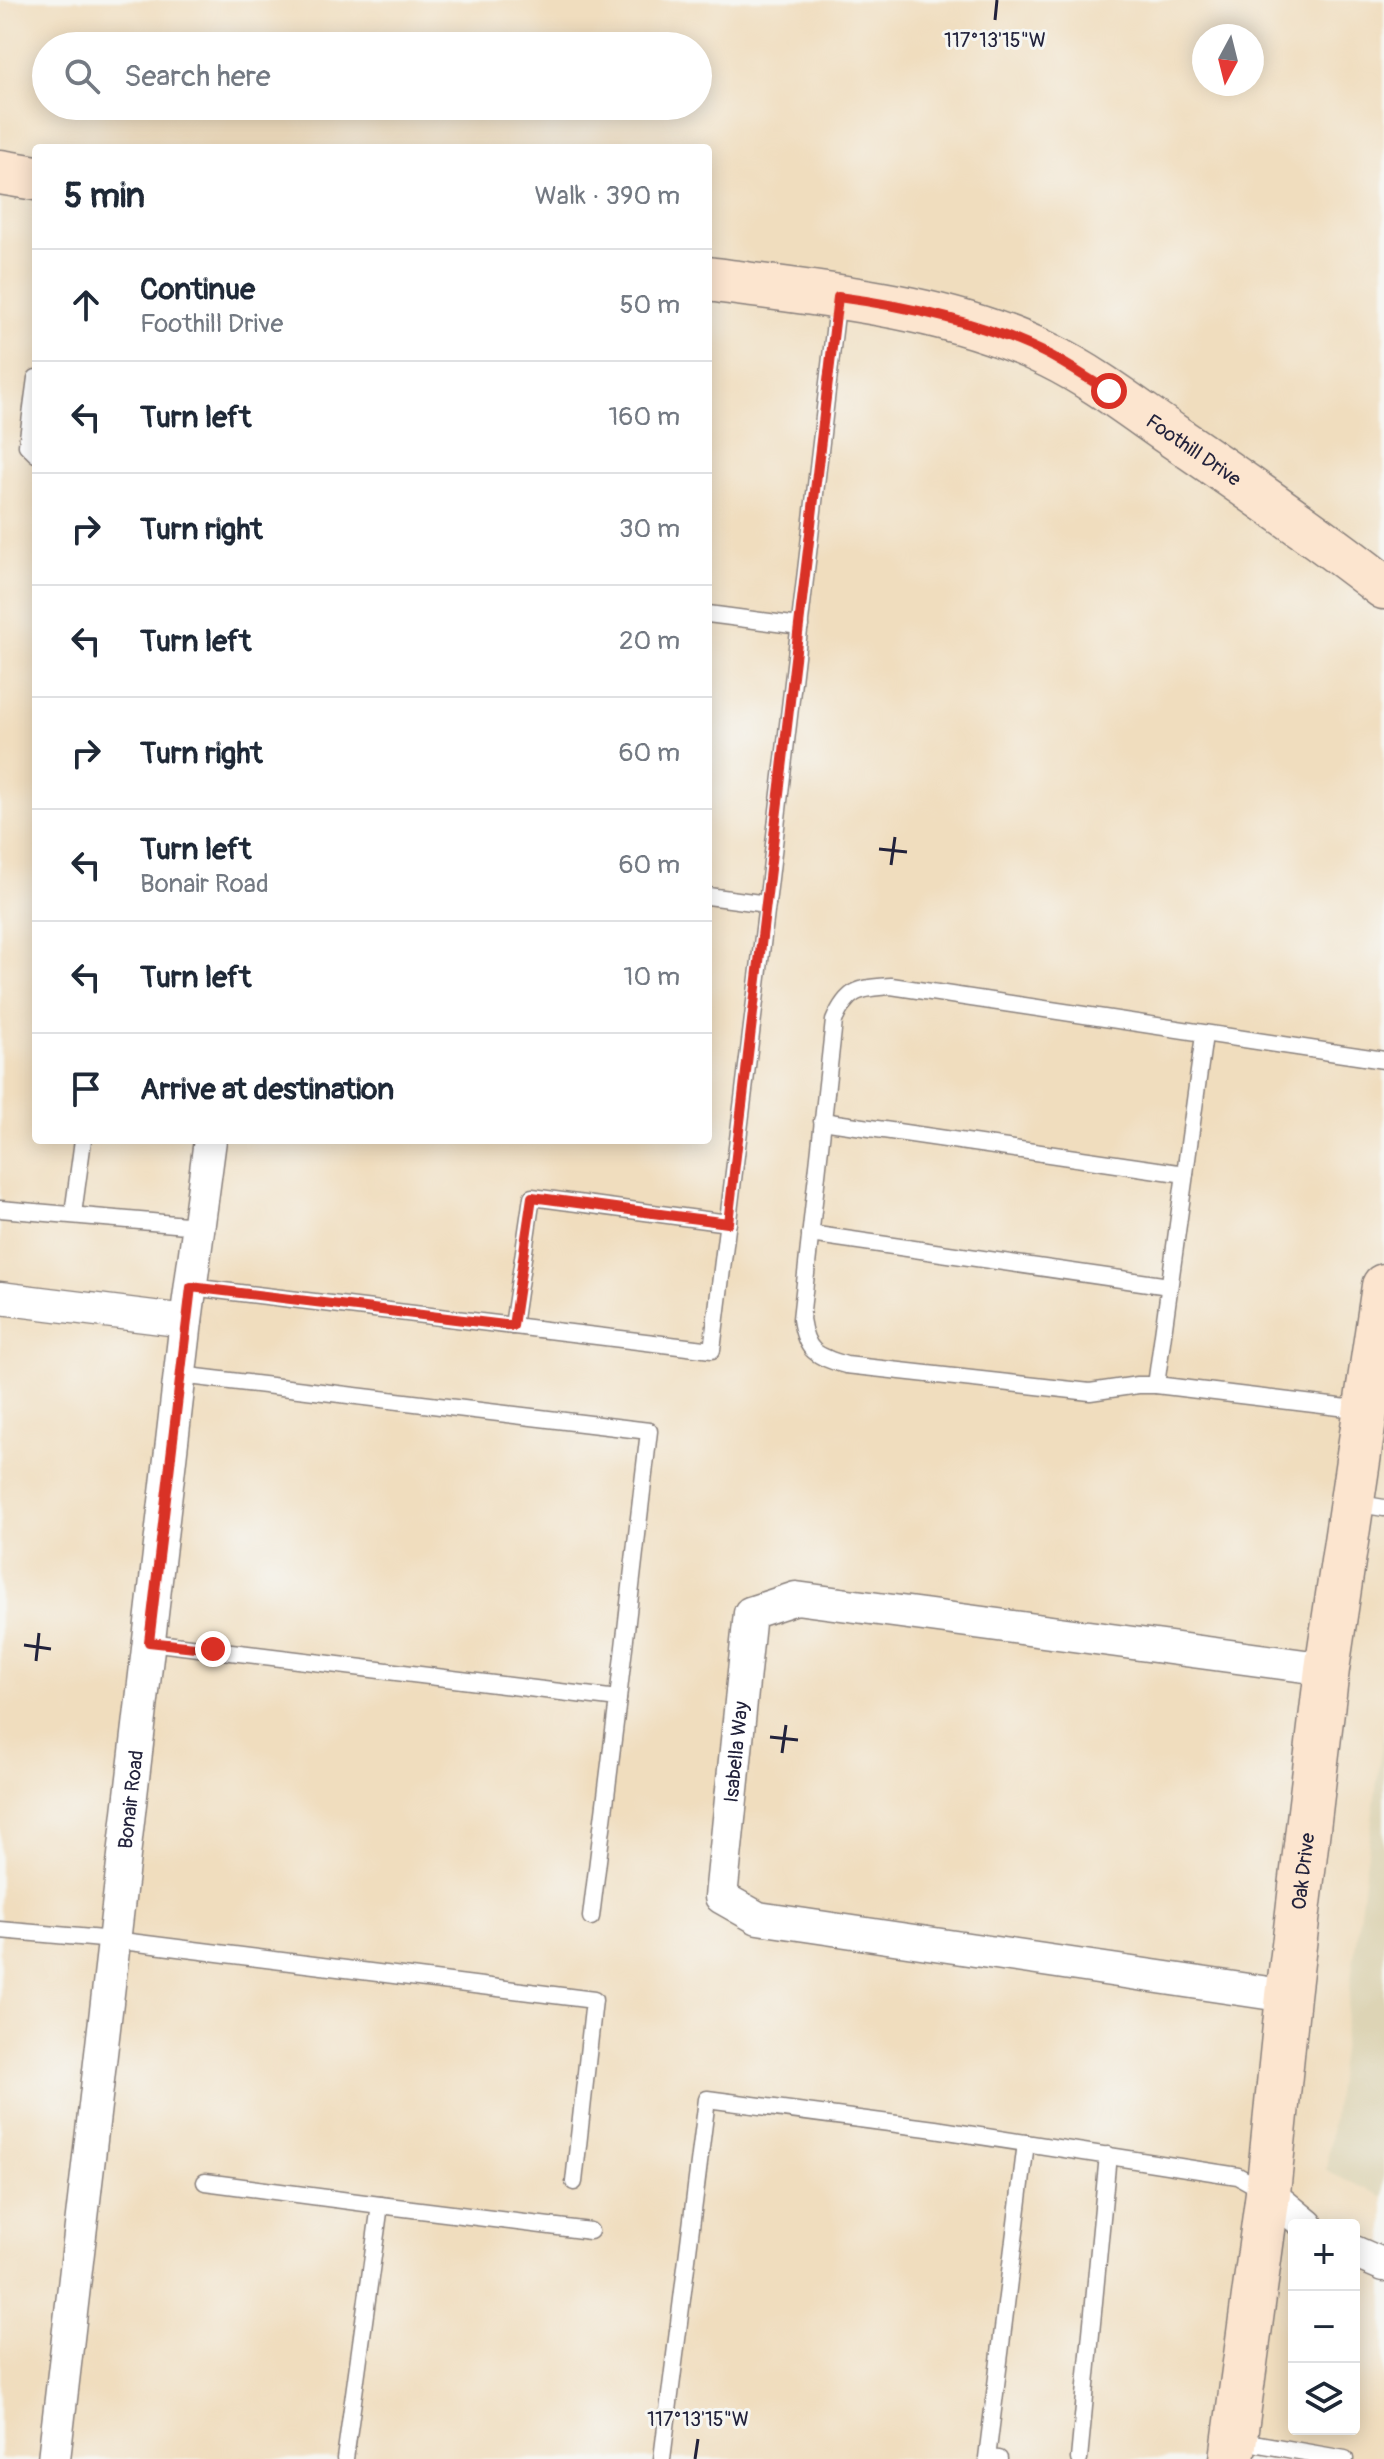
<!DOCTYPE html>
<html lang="en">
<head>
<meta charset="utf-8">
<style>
  :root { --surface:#fff; --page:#f6f6f7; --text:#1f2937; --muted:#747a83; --line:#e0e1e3 }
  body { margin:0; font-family:Pangolin,sans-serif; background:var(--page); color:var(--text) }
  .controls { position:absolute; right:24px; bottom:24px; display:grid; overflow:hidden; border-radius:8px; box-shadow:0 4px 20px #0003 }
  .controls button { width:72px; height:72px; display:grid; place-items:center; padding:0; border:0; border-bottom:2px solid var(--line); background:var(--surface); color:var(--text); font:40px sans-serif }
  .compass { position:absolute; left:1192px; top:24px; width:72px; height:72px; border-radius:50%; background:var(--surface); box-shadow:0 4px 20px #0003; rotate:187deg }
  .stop { position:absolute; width:24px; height:24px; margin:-18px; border:6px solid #d93025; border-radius:50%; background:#fff }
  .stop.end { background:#d93025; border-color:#fff; box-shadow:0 2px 8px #0008 }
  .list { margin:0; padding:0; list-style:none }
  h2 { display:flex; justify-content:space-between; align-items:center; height:104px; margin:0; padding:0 32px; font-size:34px }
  h2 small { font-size:26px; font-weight:400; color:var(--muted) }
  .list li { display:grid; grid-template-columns:52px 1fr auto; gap:24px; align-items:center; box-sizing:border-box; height:112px; padding:0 32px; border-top:2px solid var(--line) }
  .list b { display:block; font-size:30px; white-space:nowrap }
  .list p { margin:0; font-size:26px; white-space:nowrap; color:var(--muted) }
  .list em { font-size:26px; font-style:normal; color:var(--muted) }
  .icon { flex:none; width:44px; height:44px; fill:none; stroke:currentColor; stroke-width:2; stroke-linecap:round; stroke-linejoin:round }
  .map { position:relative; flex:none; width:1384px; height:2459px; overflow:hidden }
  .search { position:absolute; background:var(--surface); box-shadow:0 4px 20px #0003; left:32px; top:32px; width:680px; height:88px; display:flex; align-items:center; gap:20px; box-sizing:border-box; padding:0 28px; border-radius:44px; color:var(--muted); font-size:30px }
  .panel { position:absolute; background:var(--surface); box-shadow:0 4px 20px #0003; left:32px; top:144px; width:680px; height:1000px; border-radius:8px }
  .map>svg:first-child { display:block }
</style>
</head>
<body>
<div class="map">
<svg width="1384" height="2459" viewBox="0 0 1384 2459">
  <rect width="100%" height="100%" fill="#f6f6f2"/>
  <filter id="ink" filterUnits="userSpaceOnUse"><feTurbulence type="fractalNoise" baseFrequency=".0125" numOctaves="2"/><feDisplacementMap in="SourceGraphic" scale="16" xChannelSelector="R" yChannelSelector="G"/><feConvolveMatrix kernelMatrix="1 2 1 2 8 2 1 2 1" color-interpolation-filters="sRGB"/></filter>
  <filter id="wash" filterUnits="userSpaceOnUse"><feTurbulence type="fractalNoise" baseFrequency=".006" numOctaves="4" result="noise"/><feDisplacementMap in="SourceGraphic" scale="32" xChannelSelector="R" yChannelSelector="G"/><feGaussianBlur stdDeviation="1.8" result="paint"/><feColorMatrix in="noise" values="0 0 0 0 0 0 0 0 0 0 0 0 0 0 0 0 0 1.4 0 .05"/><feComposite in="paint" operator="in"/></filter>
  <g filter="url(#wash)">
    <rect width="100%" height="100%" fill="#f0ddbe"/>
    <!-- built -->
    <polygon fill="#ddd4b5" points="1384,1728 1384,2197 1326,2171"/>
  </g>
  <g filter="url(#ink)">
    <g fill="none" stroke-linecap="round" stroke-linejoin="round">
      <defs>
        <g id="lane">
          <polyline points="36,378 27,445 36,454"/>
          <polyline points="708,614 800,626"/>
          <polyline points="767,904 838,297"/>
          <polyline points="822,1121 1185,1174"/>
          <polyline points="0,1209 198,1226"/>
          <polyline points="73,1214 83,1140"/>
          <polyline points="810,1234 1169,1286"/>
          <polyline points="191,1287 712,1350 767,904 708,896"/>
          <polyline points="513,1326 532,1197 728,1223"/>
          <polyline points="180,1375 649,1431 618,1699"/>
          <polyline points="1156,1385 1204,1035"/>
          <path d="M1364,1410L1156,1385H1138L1090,1392L846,1365C815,1356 806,1351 801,1319L834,1021C847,990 858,988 891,986L1384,1060"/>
          <polyline points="1354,1503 1384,1508"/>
          <polyline points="149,1642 618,1699 591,1917"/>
          <polyline points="0,1930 114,1940 594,2000 574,2182"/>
          <polyline points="205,2182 380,2205 345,2459"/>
          <polyline points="380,2205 590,2231"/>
          <polyline points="1236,2440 1345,2459"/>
          <polyline points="662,2459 707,2099 935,2129 1238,2176 1265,2191"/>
          <polyline points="999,2459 987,2458 1026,2143"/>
          <polyline points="1079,2459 1108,2155"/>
        </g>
        <g id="street">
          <polyline points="0,1298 186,1321"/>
          <path id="s1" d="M1288,1996L758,1918L721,1897L750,1613L796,1598L1327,1669"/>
          <polyline points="1268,2193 1307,2225"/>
          <polyline points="1354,2252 1384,2265"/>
          <path id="s2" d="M54,2459L186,1321L210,1140"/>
        </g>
        <g id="secondary">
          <polyline points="0,172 36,178"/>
          <path id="s3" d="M708,279C822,295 945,304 1050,356C1093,377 1133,408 1172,435C1244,484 1315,533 1384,587"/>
          <path id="s4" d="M1232,2459L1268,2193L1288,1996L1327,1669L1384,1286"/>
        </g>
      </defs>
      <!-- lane casing -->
      <use href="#lane" stroke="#89807c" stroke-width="19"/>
      <!-- street casing -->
      <use href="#street" stroke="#89807c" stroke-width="35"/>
      <!-- secondary casing -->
      <use href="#secondary" stroke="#89807c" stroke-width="47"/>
      <!-- lane -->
      <use href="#lane" stroke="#fff" stroke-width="16"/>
      <!-- street -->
      <use href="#street" stroke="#fff" stroke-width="32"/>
      <!-- secondary -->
      <use href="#secondary" stroke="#fce5cf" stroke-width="44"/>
    </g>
  </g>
  <g fill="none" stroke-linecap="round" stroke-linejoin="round" filter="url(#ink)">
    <!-- route -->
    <path stroke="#d93025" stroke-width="10" d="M213,1649L149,1642L191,1287L513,1326L532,1197L728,1223L838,297C907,306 989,324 1051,356C1071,367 1090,380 1109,391"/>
  </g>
  <!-- ticks -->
  <path fill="none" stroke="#22223b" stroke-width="3" d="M995,20L997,0M879,849L907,852M891,865L895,837M24,1645L51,1649M36,1661L39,1633M770,1737L798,1740M782,1753L786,1725M695,2459L698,2439"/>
  <g text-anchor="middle" stroke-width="6" stroke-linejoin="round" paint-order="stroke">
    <!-- street labels -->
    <g font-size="20" fill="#22223b" stroke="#f6f6f2">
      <text dy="7" stroke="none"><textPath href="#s3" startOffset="524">Foothill Drive</textPath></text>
      <text dy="7" stroke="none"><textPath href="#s1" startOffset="724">Isabella Way</textPath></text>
      <text dy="7" stroke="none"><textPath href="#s2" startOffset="664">Bonair Road</textPath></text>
      <text dy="7" stroke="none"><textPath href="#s4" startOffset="592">Oak Drive</textPath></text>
    </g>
  </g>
  <g font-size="20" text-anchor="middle" fill="#22223b" stroke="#f6f6f2" stroke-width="6" stroke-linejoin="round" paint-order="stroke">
    <text x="995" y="47">117°13'15"W</text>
    <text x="698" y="2426">117°13'15"W</text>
  </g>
</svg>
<div class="controls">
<button>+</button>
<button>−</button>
<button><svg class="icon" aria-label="layers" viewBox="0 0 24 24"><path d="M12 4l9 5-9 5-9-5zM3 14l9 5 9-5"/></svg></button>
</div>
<svg class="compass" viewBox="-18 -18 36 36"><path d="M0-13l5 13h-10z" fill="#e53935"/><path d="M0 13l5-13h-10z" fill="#747a83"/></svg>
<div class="stop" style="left:1109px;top:391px"></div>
<div class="stop end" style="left:213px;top:1649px"></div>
<div class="search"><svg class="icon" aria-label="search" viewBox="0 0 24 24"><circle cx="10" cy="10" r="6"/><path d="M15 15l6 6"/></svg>Search here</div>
<section class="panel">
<h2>5 min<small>Walk · 390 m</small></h2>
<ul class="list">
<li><svg class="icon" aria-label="ahead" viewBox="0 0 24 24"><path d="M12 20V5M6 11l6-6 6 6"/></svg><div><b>Continue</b><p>Foothill Drive</p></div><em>50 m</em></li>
<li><svg class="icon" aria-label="left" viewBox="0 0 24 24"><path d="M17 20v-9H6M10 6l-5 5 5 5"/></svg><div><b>Turn left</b></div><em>160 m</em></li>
<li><svg class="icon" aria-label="right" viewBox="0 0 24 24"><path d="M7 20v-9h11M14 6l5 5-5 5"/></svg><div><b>Turn right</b></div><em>30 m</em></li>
<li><svg class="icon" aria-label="left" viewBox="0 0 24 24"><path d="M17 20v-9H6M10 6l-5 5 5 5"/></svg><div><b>Turn left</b></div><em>20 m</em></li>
<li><svg class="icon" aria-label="right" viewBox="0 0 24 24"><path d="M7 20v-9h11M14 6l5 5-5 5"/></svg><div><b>Turn right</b></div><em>60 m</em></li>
<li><svg class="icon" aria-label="left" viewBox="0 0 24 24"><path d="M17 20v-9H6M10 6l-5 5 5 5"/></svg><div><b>Turn left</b><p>Bonair Road</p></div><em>60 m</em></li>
<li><svg class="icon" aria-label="left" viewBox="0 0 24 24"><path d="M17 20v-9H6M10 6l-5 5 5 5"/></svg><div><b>Turn left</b></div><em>10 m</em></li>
<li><svg class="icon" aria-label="arrive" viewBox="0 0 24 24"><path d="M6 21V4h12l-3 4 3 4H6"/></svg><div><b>Arrive at destination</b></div></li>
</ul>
</section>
</div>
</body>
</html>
